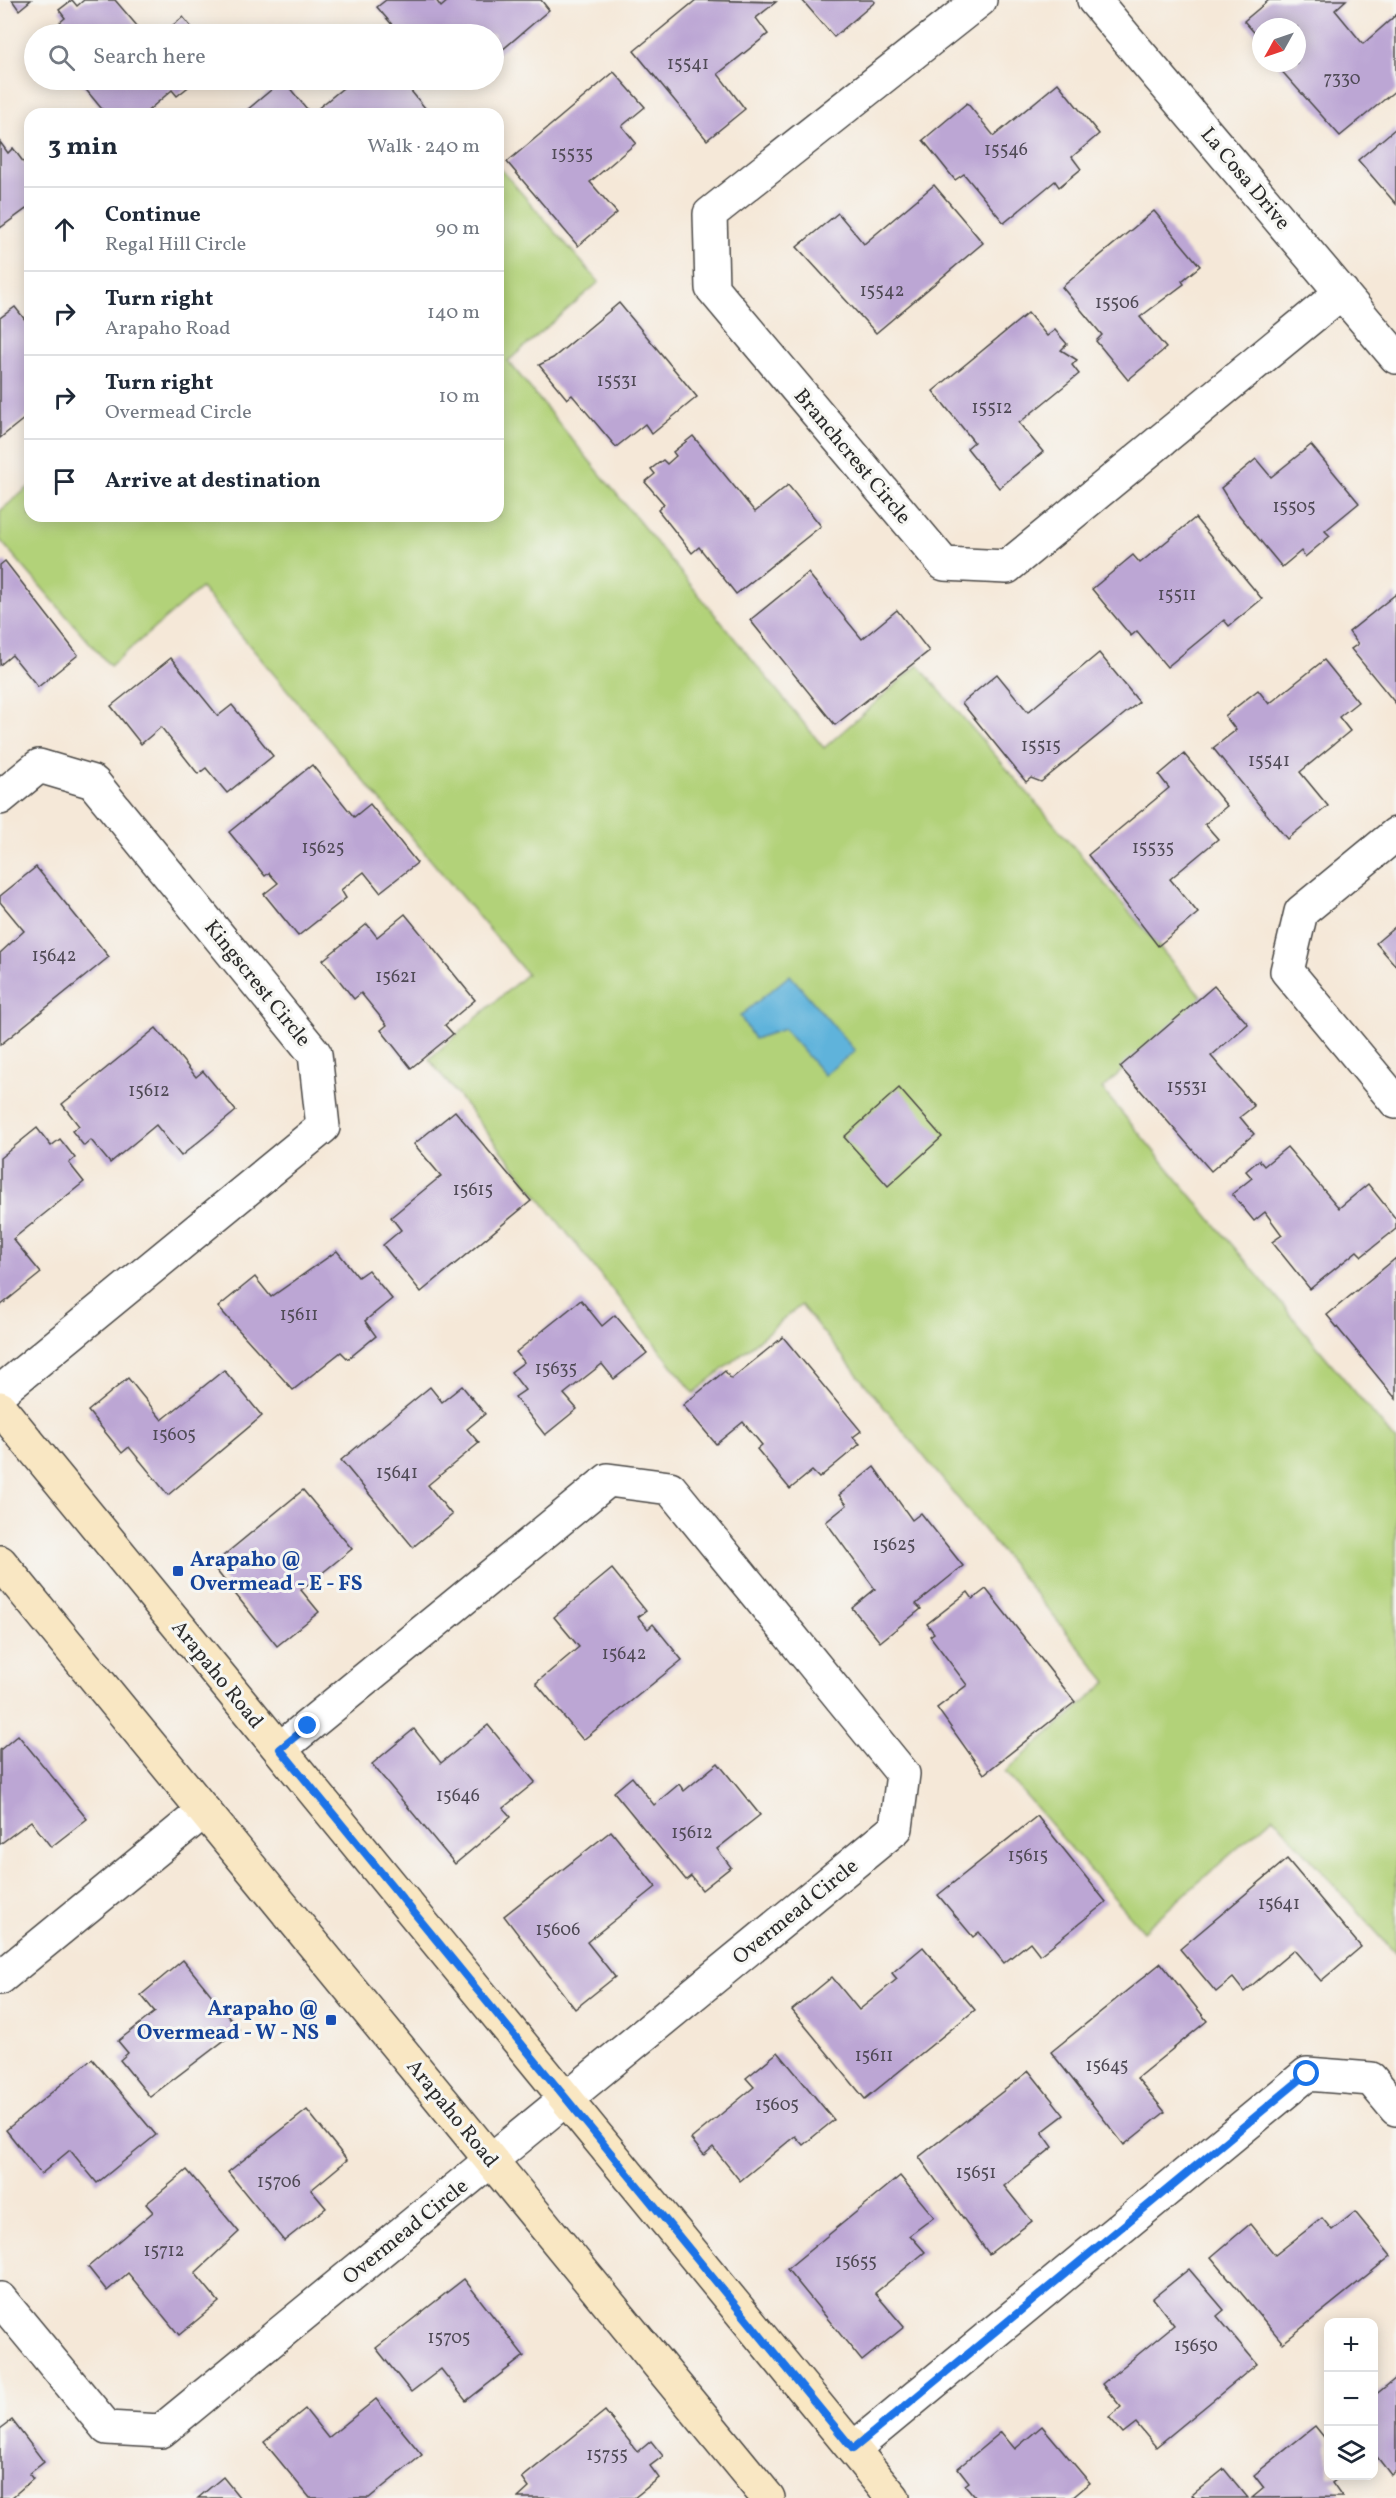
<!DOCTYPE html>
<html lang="en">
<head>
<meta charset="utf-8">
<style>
  :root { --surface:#fff; --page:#f6f6f7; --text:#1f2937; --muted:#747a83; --line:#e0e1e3 }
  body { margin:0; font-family:Vollkorn,serif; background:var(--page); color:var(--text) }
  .controls { position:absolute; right:18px; bottom:18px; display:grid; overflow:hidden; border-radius:12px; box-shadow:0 3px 15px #0003 }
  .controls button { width:54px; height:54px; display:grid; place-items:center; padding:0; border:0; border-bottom:2px solid var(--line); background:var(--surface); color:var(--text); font:30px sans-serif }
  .compass { position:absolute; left:1252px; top:18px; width:54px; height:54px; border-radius:50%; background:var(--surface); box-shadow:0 3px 15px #0003; rotate:230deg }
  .stop { position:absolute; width:18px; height:18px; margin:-14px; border:4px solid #1a73e8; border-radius:50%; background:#fff }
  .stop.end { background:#1a73e8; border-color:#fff; box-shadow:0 2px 6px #0008 }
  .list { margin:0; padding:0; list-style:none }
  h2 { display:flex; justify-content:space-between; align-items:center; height:78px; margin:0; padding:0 24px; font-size:26px }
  h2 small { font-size:20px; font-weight:400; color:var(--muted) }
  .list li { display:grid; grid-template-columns:39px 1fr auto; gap:18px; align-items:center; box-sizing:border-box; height:84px; padding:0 24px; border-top:2px solid var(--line) }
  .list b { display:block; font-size:22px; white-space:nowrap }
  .list p { margin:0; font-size:20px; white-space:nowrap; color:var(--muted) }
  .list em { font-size:20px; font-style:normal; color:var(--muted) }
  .icon { flex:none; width:33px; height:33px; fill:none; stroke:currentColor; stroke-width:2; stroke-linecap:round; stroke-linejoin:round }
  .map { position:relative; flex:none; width:1396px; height:2498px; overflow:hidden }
  .search { position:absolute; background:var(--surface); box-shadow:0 3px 15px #0003; left:24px; top:24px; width:480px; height:66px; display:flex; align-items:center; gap:15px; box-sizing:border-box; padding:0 21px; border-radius:33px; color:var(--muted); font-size:22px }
  .panel { position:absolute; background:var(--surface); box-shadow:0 3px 15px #0003; left:24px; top:108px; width:480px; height:414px; border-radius:18px }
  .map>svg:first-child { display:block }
</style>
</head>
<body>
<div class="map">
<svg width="1396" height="2498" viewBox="0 0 1396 2498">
  <rect width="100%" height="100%" fill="#f6f6f2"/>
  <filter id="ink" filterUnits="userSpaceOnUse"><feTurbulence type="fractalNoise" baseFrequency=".0167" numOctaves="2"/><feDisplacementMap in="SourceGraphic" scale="12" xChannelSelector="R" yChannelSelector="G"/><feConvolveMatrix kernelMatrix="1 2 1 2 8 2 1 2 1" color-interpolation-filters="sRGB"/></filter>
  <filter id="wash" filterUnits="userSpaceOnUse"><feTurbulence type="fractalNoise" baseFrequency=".008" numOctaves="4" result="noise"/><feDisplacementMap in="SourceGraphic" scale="24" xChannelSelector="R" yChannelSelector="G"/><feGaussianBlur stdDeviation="1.35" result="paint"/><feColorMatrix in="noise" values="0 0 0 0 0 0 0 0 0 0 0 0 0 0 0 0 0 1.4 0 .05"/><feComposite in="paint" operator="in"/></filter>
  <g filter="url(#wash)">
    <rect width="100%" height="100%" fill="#f5e8d8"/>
    <!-- green -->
    <polygon fill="#b2d279" stroke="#6e7e52" stroke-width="1.5" points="498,166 599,282 508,361 824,748 918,665 1202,997 1102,1089 1396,1441 1396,1954 1273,1817 1143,1931 1005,1772 1107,1682 801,1305 694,1393 429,1059 527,974 201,588 110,666 0,540 0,511 30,486 30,516 498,516"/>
    <!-- water -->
    <polygon fill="#5fb3db" stroke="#456f83" stroke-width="1.5" points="790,975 855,1051 824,1075 784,1029 754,1039 740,1016"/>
    <g id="blocks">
      <!-- building -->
      <g fill="#bca6d4">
        <polygon points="12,0 31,0 19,10"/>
        <polygon points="72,0 77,6 84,0 115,0 144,34 46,34 65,18 59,10"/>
        <polygon points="386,0 436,0 441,7 449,0 541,0 549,10 494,57 494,34 400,34 377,7"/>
        <polygon points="696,0 776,2 756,18 768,34 718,74 745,109 707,140 634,51"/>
        <polygon points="802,0 873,0 875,2 834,37"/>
        <polygon points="1269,0 1346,0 1335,10 1363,44 1396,15 1396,90 1340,136 1278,67 1282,63 1297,63 1297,27 1261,27 1261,40 1244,21"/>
        <polygon points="183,17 197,34 162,34"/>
        <polygon points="614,72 645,107 622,126 636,143 590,182 617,213 578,246 507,162"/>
        <polygon points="78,80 197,80 177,96 172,90 144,114 106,114"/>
        <polygon points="283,80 311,114 353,80 369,80 372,83 377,80 402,80 430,114 251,114 247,110"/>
        <polygon points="1058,83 1099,134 1072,157 1081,169 1059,187 1055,181 1004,223 964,174 955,180 923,140 967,103 994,136"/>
        <polygon points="1396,128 1396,204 1358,160"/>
        <polygon points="0,142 8,153 13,148 30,171 30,206 0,228"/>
        <polygon points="934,185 983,243 876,333 797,247 838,213 864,244"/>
        <polygon points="1154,211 1200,266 1182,281 1184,284 1140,317 1166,348 1128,380 1096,341 1102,335 1062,287"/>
        <polygon points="619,303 697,397 652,434 645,424 616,447 572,395 567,399 539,365 553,358"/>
        <polygon points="15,307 30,326 30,414 0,438 0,318"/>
        <polygon points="1028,313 1047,336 1055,330 1067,344 1061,350 1077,360 1072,365 1079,374 1019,423 1043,452 999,488 967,448 974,442 933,391"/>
        <polygon points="693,436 755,512 788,485 821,526 736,594 699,547 692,553 658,510 664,504 645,482 655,474 651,469 663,460 667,464 676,456 673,452"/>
        <polygon points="1311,445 1359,503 1325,531 1330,536 1305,557 1301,551 1282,567 1234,509 1221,488 1256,459 1271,477"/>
        <polygon points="1195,518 1262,599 1229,626 1224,620 1167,667 1137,631 1131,636 1092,589 1133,555 1140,563"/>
        <polygon points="5,561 78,655 38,687 12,655 0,665 0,565"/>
        <polygon points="808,573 862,639 897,610 929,651 835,725 750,620"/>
        <polygon points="1396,594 1396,704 1351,649 1358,644 1349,632"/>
        <polygon points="1099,653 1139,702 1041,782 1031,778 1026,782 962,703 997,674 1028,712"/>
        <polygon points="171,658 218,716 232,705 273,756 227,793 206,768 198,774 161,727 141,744 111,706"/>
        <polygon points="1324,660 1358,702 1339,717 1350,731 1300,772 1328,806 1287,839 1213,748 1236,730 1225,716 1258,690 1269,704"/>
        <polygon points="1184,754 1227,806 1205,824 1218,839 1170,879 1198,913 1158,946 1088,855 1169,788 1159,775"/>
        <polygon points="312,765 354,817 370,804 417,863 380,892 364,872 341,890 346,898 298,936 264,894 278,883 269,873 265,876 229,832"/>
        <polygon points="36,867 109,957 0,1045 0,953 24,931 0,902 0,896"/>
        <polygon points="405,914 475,1000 445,1025 453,1034 411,1068 381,1030 387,1025 361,993 354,999 323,960 367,924 377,937"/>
        <polygon points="1396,926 1396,966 1376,943"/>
        <polygon points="1214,986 1248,1024 1211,1056 1254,1106 1240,1117 1254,1134 1211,1171 1120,1067"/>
        <polygon points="156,1028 196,1077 203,1071 236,1111 181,1156 156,1125 110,1163 91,1140 84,1146 72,1131 79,1126 62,1104"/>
        <polygon points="899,1088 942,1137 888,1186 844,1137"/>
        <polygon points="455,1111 531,1201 421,1292 383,1245 401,1230 391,1217 441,1176 414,1144"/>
        <polygon points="37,1128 51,1146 60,1139 75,1158 69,1163 84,1182 13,1239 41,1273 0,1306 0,1158"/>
        <polygon points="1287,1147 1339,1208 1368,1184 1396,1219 1396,1229 1362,1256 1357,1251 1310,1289 1272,1242 1282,1235 1265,1212 1254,1221 1232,1194 1252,1178 1246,1171 1259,1160 1264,1166"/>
        <polygon points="337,1251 358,1277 368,1270 392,1299 365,1321 376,1336 348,1359 341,1352 293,1390 218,1307 255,1277 271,1297"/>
        <polygon points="1396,1258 1396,1399 1327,1315"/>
        <polygon points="581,1300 602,1326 615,1315 647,1353 614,1379 602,1364 564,1394 577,1409 545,1435 515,1397 525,1390 511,1372 524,1362 516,1352"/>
        <polygon points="783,1337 861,1431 853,1437 860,1444 819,1478 812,1471 790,1489 757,1449 762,1445 743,1422 716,1444 683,1405 725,1371 731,1379"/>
        <polygon points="224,1370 262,1416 168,1495 129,1447 122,1453 88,1411 128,1378 162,1420"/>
        <polygon points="462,1386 485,1414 467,1429 479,1443 428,1485 452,1515 413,1547 341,1460 430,1387 442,1402"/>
        <polygon points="874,1467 912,1520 921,1513 963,1566 916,1604 921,1609 880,1642 852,1608 875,1589 826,1522 847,1505 839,1495"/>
        <polygon points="303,1490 352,1549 301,1590 319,1612 277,1646 212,1565"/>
        <polygon points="612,1569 646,1611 638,1617 648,1629 653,1624 682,1660 583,1740 536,1683 579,1647 554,1617"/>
        <polygon points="986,1589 1075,1702 984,1774 937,1708 967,1685 930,1636 934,1633 927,1624 968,1592 973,1599"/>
        <polygon points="488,1725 535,1782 503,1808 511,1817 455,1864 372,1764 414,1729 441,1763"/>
        <polygon points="18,1735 87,1819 51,1847 31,1821 0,1844 0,1750"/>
        <polygon points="718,1763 760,1815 717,1849 731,1867 702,1890 691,1876 686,1880 614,1792 632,1777 654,1805 679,1784 684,1791"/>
        <polygon points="1037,1816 1106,1902 1040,1955 1030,1942 1004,1963 979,1932 973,1937 938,1895"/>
        <polygon points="611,1831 656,1887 587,1942 615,1977 575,2009 504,1916"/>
        <polygon points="1287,1859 1361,1947 1321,1981 1294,1950 1244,1992 1233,1978 1216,1992 1180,1949"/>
        <polygon points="923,1947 975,2010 865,2099 792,2010 832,1977 859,2010 897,1979 892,1973"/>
        <polygon points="183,1960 239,2029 150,2097 120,2060 128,2053 118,2041 155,2012 141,1995"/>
        <polygon points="1161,1963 1207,2021 1137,2078 1165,2112 1124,2145 1051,2052"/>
        <polygon points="778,2052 834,2120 803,2145 795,2136 740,2181 713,2147 704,2155 691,2139 754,2087 746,2078"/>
        <polygon points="92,2059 156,2135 97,2183 70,2150 41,2174 6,2130"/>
        <polygon points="1029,2071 1064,2115 1042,2132 1053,2147 1004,2186 1032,2221 989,2254 919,2157"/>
        <polygon points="307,2110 347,2160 311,2190 326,2208 284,2241 228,2172"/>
        <polygon points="187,2170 239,2232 195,2273 219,2302 179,2335 128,2273 107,2291 88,2267 153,2212 146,2204"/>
        <polygon points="900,2176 934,2217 910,2235 925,2252 875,2293 904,2327 862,2361 787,2269"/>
        <polygon points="1355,2212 1391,2256 1283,2343 1211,2257 1250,2224 1275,2255 1322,2218 1332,2230"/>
        <polygon points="1189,2269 1224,2310 1217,2316 1257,2364 1156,2447 1136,2423 1123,2433 1109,2417 1121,2407 1102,2384 1174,2325 1153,2298"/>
        <polygon points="464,2279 524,2356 466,2401 441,2369 411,2392 376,2348"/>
        <polygon points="1396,2378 1396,2471 1391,2475 1374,2453 1374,2396"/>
        <polygon points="376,2399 422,2455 369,2498 310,2498 264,2442 305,2409 328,2438"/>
        <polygon points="605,2411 638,2452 651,2441 663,2456 650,2466 659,2478 634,2498 518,2498 529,2488 522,2478"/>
        <polygon points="12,2420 44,2462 29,2474 33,2479 11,2498 0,2498 0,2429"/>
        <polygon points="1042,2426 1090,2483 1072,2498 976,2498 965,2485 969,2482 958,2468 1001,2432 1015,2449"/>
        <polygon points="1315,2426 1328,2442 1328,2476 1341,2476 1332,2483 1342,2497 1252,2498 1264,2488 1254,2475"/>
        <polygon points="1224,2469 1248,2498 1195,2498 1192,2495"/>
        <polygon points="223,2477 240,2498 198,2498"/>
      </g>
    </g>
  </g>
  <g filter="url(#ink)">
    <use href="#blocks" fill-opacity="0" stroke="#494745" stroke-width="1.5"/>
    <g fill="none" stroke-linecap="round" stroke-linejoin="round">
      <defs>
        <g id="minor">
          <polyline points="980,0 710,214 712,288 944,564 1007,567 1342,292"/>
          <polyline points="0,798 39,766 93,782 315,1054 323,1127 0,1392"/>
          <polyline points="1396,834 1301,912 1287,971 1396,1102"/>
          <polyline points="0,1978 204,1811"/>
          <polyline points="0,2299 107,2428 161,2431 896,1828 903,1774 670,1488 608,1480 280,1749"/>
          <polyline points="853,2449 1307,2074 1371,2079 1396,2109"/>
        </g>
        <polyline id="tertiary" points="1094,0 1396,357"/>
        <g id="secondary">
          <polyline points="0,1408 893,2498"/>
          <polyline points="0,1562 768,2498"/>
        </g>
      </defs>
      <!-- minor casing -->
      <use href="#minor" stroke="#494745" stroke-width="36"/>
      <!-- tertiary casing -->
      <use href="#tertiary" stroke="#494745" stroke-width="36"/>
      <!-- secondary casing -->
      <use href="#secondary" stroke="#494745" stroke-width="36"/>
      <!-- minor -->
      <use href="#minor" stroke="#fff" stroke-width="33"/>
      <!-- tertiary -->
      <use href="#tertiary" stroke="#fff" stroke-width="33"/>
      <!-- secondary -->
      <use href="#secondary" stroke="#f9e7c3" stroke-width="33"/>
    </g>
  </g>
  <g fill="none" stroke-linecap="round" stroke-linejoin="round" filter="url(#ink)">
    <!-- route -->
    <polyline stroke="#1a73e8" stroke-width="8" points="308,1726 280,1749 853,2449 1307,2074"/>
  </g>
  <!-- markers -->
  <g fill="#1a4fb4" stroke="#f6f6f2" stroke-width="2">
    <rect x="172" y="1565" width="12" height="12" rx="3"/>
    <rect x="325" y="2014" width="12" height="12" rx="3"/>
  </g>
  <g text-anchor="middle" stroke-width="6" stroke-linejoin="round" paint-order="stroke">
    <!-- number labels -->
    <g font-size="18" fill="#4f4a55">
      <text x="688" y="69">15541</text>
      <text x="1342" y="84">7330</text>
      <text x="1006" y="155">15546</text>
      <text x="572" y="159">15535</text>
      <text x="882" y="296">15542</text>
      <text x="1117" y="308">15506</text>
      <text x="617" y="386">15531</text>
      <text x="992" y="413">15512</text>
      <text x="1294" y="512">15505</text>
      <text x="1177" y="600">15511</text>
      <text x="1041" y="751">15515</text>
      <text x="1269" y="766">15541</text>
      <text x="323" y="853">15625</text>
      <text x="1153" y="853">15535</text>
      <text x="54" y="961">15642</text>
      <text x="396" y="982">15621</text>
      <text x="1187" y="1092">15531</text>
      <text x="149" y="1096">15612</text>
      <text x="473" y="1195">15615</text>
      <text x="299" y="1320">15611</text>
      <text x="556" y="1374">15635</text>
      <text x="174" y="1440">15605</text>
      <text x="397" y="1478">15641</text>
      <text x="894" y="1550">15625</text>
      <text x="624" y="1659">15642</text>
      <text x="458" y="1801">15646</text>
      <text x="692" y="1838">15612</text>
      <text x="1028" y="1861">15615</text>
      <text x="1279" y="1909">15641</text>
      <text x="558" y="1935">15606</text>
      <text x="874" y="2061">15611</text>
      <text x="1107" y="2071">15645</text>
      <text x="777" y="2110">15605</text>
      <text x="976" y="2178">15651</text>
      <text x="279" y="2187">15706</text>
      <text x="164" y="2256">15712</text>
      <text x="856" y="2267">15655</text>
      <text x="449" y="2343">15705</text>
      <text x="1196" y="2351">15650</text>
      <text x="607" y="2460">15755</text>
    </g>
    <!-- street labels -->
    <g font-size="21" fill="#2b2b2b" stroke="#f6f6f2">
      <text transform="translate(1246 178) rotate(50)" y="7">La Cosa Drive</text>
      <text transform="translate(853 456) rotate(50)" y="7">Branchcrest Circle</text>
      <text transform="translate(258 983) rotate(51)" y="7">Kingscrest Circle</text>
      <text transform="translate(218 1674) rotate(51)" y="7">Arapaho Road</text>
      <text transform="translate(795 1911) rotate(-39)" y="7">Overmead Circle</text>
      <text transform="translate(453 2113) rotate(51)" y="7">Arapaho Road</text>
      <text transform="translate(405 2231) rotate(-39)" y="7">Overmead Circle</text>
    </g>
    <!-- transit labels -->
    <g font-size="21" font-weight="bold" fill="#164399" stroke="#f6f6f2" text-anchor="start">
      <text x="190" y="1566">Arapaho @<tspan x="190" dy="24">Overmead - E - FS</tspan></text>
      <text x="319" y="2015" text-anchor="end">Arapaho @<tspan x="319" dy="24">Overmead - W - NS</tspan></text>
    </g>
  </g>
</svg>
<div class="controls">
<button>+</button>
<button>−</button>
<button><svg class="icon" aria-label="layers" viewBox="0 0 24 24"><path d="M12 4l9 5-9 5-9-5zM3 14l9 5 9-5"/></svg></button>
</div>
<svg class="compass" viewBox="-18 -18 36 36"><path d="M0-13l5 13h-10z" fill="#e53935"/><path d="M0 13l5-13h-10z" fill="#747a83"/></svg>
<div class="stop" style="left:1307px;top:2074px"></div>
<div class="stop end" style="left:308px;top:1726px"></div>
<div class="search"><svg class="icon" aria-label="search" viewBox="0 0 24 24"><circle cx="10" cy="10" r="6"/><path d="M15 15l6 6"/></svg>Search here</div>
<section class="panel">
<h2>3 min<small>Walk · 240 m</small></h2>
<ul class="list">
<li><svg class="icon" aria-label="ahead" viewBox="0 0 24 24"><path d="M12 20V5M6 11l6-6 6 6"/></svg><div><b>Continue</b><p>Regal Hill Circle</p></div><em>90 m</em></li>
<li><svg class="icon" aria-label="right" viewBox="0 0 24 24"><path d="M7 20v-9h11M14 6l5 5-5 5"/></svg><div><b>Turn right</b><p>Arapaho Road</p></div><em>140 m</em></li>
<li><svg class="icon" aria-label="right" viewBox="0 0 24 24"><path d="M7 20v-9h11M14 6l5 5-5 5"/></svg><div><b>Turn right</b><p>Overmead Circle</p></div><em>10 m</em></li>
<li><svg class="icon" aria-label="arrive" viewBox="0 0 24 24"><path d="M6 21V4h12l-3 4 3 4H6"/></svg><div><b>Arrive at destination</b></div></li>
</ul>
</section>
</div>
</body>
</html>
